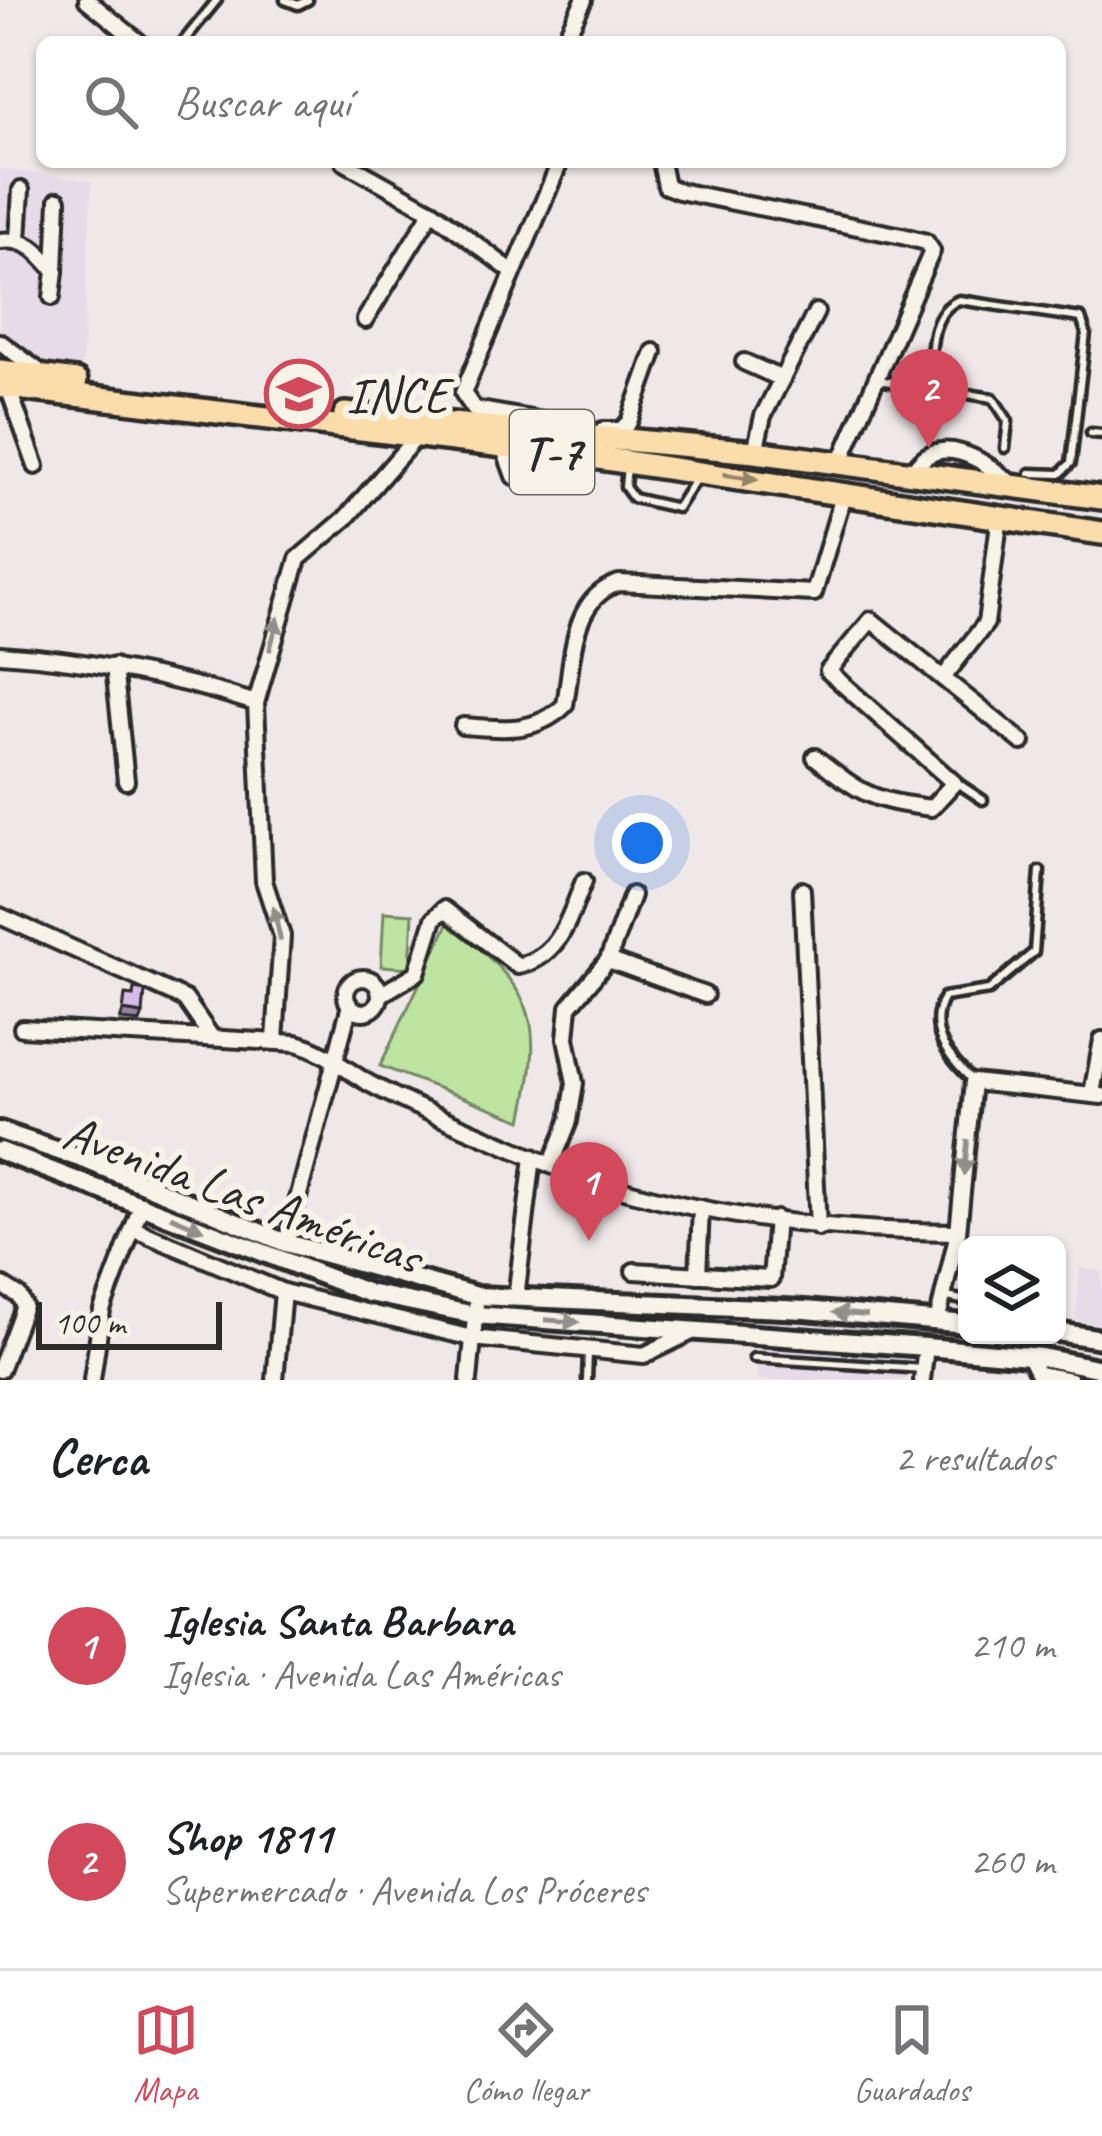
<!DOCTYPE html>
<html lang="es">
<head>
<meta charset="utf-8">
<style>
  :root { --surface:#fff; --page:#f2f2f2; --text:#202124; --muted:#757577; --line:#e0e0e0; --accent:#d1495b }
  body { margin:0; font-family:Caveat,sans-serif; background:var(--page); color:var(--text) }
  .controls { position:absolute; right:36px; bottom:36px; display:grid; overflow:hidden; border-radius:18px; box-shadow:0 3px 9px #0004 }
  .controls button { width:108px; height:108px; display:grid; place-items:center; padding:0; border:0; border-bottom:3px solid var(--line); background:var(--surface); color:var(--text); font:60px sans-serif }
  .scale { position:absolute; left:36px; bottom:30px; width:186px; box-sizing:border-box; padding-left:12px; border:6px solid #2b2b2b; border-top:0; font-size:33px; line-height:42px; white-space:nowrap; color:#2b2b2b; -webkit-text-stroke:9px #f7f3e8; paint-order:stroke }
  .you { position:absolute; left:642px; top:843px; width:42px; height:42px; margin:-30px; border:9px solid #fff; border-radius:50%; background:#1a73e8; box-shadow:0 0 0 18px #1a73e833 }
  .badge { display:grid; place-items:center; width:78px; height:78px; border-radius:50%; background:var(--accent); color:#fff; font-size:39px; font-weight:700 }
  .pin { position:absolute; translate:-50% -99px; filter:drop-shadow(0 3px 6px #0008) }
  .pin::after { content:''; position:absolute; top:63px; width:42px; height:36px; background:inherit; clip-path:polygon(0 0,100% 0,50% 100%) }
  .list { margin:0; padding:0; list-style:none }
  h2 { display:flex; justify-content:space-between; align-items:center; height:156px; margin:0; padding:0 48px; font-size:51px }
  h2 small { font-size:39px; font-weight:400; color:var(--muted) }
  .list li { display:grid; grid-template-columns:78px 1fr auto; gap:36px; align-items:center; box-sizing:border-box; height:216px; padding:0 48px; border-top:3px solid var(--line) }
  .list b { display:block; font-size:45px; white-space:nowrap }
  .list p { margin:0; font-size:39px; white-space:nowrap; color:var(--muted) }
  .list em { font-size:39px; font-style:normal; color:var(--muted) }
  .icon { flex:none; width:66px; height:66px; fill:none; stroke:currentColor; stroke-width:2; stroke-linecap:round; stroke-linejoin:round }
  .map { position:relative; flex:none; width:1102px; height:1380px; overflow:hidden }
  .search { position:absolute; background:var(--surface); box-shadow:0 3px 9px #0004; left:36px; right:36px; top:36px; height:132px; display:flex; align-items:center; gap:30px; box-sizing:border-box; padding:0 42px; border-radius:18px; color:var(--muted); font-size:45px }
  .sheet { height:588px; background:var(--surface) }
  nav { display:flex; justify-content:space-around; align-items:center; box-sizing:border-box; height:168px; border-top:3px solid var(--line); background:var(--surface); font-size:33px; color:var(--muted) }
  nav a { display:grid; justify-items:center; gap:6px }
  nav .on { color:var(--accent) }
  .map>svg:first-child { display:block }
</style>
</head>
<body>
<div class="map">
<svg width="1102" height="1380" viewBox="0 0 1102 1380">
  <rect width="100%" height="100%" fill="#f0e8e8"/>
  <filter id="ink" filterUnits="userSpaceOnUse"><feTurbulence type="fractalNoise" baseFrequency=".00833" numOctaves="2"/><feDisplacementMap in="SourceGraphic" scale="24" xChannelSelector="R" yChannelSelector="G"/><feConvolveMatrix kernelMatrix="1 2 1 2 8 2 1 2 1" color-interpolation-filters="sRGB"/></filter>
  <g filter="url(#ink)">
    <!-- built -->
    <g fill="#e8dbe9">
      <polygon points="0,169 92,181 82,368 0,360"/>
      <polygon points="1080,1267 1102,1272 1102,1325 1075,1320"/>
      <polygon points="758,1344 913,1355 906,1380 757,1380"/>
    </g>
    <!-- garden -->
    <g fill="#bde5a1" stroke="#748866" stroke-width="3">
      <polygon points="384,912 413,914 410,968 381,966"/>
      <path d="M449,922C533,993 546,1012 522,1120L380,1066Z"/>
    </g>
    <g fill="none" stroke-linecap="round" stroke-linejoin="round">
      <defs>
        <g id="service">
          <polyline points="285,0 298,5 308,0"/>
          <polyline points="183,42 217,0"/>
          <polyline points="878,380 993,398 1008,421 1005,448"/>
          <path d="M929,388C932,357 927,313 959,300L1081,318L1086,333L1071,463L1060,474L1030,473"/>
          <polyline points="1091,433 1102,434"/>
          <polyline points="627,466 625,487 633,498 677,508 697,477"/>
          <polyline points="956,782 983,800"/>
          <path d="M971,1079C947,1056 926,1029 944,997L989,990L1034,952L1040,871"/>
          <polyline points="947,1297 967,1301"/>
          <polyline points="754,1358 924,1369"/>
          <polyline points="587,1380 588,1353"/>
        </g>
        <g id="minor">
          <polyline points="87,0 139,42"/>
          <polyline points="563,42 584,0"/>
          <polyline points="344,162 432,211 510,270"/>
          <polyline points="560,162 463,393 474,409 589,429"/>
          <polyline points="661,162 666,186 679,191 902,236 926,242 932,251 839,465"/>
          <polyline points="18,240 21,190"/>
          <path d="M0,241C27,238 38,251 55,271L52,297"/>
          <polyline points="55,271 58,200"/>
          <polyline points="365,320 432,211"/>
          <polyline points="0,342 43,374"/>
          <polyline points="744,362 782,379"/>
          <polyline points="8,387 36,466"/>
          <polyline points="603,430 621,430 629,422 654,352"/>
          <polyline points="503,446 514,476 557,482 579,455"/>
          <polyline points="755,452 763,416 816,312"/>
          <path d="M912,473C936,429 983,459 1012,484"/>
          <path d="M0,654C90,660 171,676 256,703"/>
          <polyline points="114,666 126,781"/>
          <polyline points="943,678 986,623 1000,515"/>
          <path d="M463,726C501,729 536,734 565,705C573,661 570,598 619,583L814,593L844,493"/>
          <path d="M815,757C863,795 870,800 931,808L954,783L828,671L871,620L1022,742"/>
          <polyline points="802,890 818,1228"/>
          <polyline points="0,916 185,999 210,1035"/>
          <polyline points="608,960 705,995"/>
          <circle cx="363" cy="995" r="17"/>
          <path d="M380,995L417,973L434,919L444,909L518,966C561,956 569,917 584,881"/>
          <path d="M22,1028L296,1043C329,1051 347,1073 376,1087C424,1112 477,1133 527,1155C661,1214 813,1231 958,1232"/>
          <polyline points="275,1040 282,936 264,881 256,703 298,559 346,518 417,436"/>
          <polyline points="1092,1093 1102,1040"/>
          <polyline points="552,1163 569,1121 575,1083 566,1038 569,1007 608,960 632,895"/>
          <polyline points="136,1230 283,1292 472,1338 644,1355 694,1331"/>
          <polyline points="286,1243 350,1005"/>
          <polyline points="634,1271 771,1279 776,1219"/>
          <polyline points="698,1275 701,1208"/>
          <polyline points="0,1284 19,1296 24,1306 0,1370"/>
          <polyline points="516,1298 533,1157"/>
          <polyline points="937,1322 958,1232 973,1082 1102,1096"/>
          <polyline points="1028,1355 1038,1374 1070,1380"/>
          <polyline points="92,1380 102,1310 142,1204"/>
          <polyline points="275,1380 283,1292"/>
          <polyline points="469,1380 476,1307"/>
          <polyline points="922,1380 926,1347"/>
          <polyline points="1101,1380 1102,1379"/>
        </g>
        <g id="tertiary">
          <polyline points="0,1131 88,1161 286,1243 477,1296 805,1310 967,1324"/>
          <polyline points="0,1151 368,1293 475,1315 926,1347 1041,1357 1102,1369"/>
          <polyline points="1057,1332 1102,1339"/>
        </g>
        <g id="trunk">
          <polyline points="0,371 76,381"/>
          <polyline points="0,386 579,455 1102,533"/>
          <polyline points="345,414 755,452 1102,498"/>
        </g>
      </defs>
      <!-- service casing -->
      <use href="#service" stroke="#2b2b2b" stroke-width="15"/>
      <!-- minor casing -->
      <use href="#minor" stroke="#2b2b2b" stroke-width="22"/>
      <!-- tertiary casing -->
      <use href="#tertiary" stroke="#2b2b2b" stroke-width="26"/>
      <!-- trunk casing -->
      <use href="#trunk" stroke="#2b2b2b" stroke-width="30"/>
      <!-- service -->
      <use href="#service" stroke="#f7f3e8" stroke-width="6"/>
      <!-- minor -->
      <use href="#minor" stroke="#f7f3e8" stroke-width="14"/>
      <!-- tertiary -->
      <use href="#tertiary" stroke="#f7f3e8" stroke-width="16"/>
      <!-- trunk -->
      <use href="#trunk" stroke="#fbddab" stroke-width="21"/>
    </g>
    <!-- shaded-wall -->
    <polygon fill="#9684a4" stroke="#2b2b2b" stroke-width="3" points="123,1011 143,1014 140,1022 120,1020"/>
    <!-- building -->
    <polygon fill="#d6bcea" stroke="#2b2b2b" stroke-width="3" points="134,989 145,991 143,1014 123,1011 125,995 133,996"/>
    <!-- one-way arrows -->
    <defs><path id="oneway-solid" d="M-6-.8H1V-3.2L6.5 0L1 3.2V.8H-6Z" transform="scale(3)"/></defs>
    <use fill="#93846b" href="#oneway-solid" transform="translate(741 477) rotate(9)"/>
    <g fill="#918f8a">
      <use href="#oneway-solid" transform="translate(274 634) rotate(-75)"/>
      <use href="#oneway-solid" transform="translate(277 924) rotate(-102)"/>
      <use href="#oneway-solid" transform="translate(966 1157) rotate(96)"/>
      <use href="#oneway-solid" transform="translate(187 1223) rotate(23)"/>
      <use href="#oneway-solid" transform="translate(850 1314) rotate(-175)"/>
      <use href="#oneway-solid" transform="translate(562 1321) rotate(4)"/>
    </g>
  </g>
  <!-- icons -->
  <defs>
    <symbol id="university-ring" viewBox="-11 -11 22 22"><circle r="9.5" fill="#f7f3e8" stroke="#d1495b" stroke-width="1.5"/><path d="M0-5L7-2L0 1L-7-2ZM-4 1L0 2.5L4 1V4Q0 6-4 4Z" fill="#d1495b"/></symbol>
  </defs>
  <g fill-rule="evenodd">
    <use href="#university-ring" x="261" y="356" width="76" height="76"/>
  </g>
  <g text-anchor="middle" stroke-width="12" stroke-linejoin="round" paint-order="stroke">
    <!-- shield labels -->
    <rect fill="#f7f3e8" stroke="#686764" stroke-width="3" x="510" y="410" width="84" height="84" rx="9"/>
    <g font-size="48" font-weight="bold" fill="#2b2b2b">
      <text x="552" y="469">T-7</text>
    </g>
    <!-- poi labels -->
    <g font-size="51" fill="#2b2b2b" stroke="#f7f3e8" text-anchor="start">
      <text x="346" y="412">INCE</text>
    </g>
    <!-- street labels -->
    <g font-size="51" fill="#2b2b2b" stroke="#f7f3e8">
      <text transform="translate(243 1193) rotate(20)" y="18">Avenida Las Américas</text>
    </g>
  </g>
</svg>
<div class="controls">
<button><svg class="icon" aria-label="layers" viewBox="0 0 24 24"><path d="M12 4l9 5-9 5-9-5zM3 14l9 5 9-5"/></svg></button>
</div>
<div class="scale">100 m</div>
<div class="you"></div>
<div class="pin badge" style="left:589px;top:1241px">1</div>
<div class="pin badge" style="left:929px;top:448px">2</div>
<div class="search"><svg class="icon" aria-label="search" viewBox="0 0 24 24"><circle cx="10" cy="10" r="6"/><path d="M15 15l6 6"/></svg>Buscar aquí</div>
</div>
<section class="sheet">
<h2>Cerca<small>2 resultados</small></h2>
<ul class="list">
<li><span class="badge">1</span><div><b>Iglesia Santa Barbara</b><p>Iglesia · Avenida Las Américas</p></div><em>210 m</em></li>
<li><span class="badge">2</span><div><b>Shop 1811</b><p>Supermercado · Avenida Los Próceres</p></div><em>260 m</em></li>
</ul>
</section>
<nav>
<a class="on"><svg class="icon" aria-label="map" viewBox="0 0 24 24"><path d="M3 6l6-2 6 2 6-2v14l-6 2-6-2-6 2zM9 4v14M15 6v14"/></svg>Mapa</a>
<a><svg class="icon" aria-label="directions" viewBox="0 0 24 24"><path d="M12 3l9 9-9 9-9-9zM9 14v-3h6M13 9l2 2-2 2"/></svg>Cómo llegar</a>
<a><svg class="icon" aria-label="saved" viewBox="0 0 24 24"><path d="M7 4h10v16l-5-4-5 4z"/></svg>Guardados</a>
</nav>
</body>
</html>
